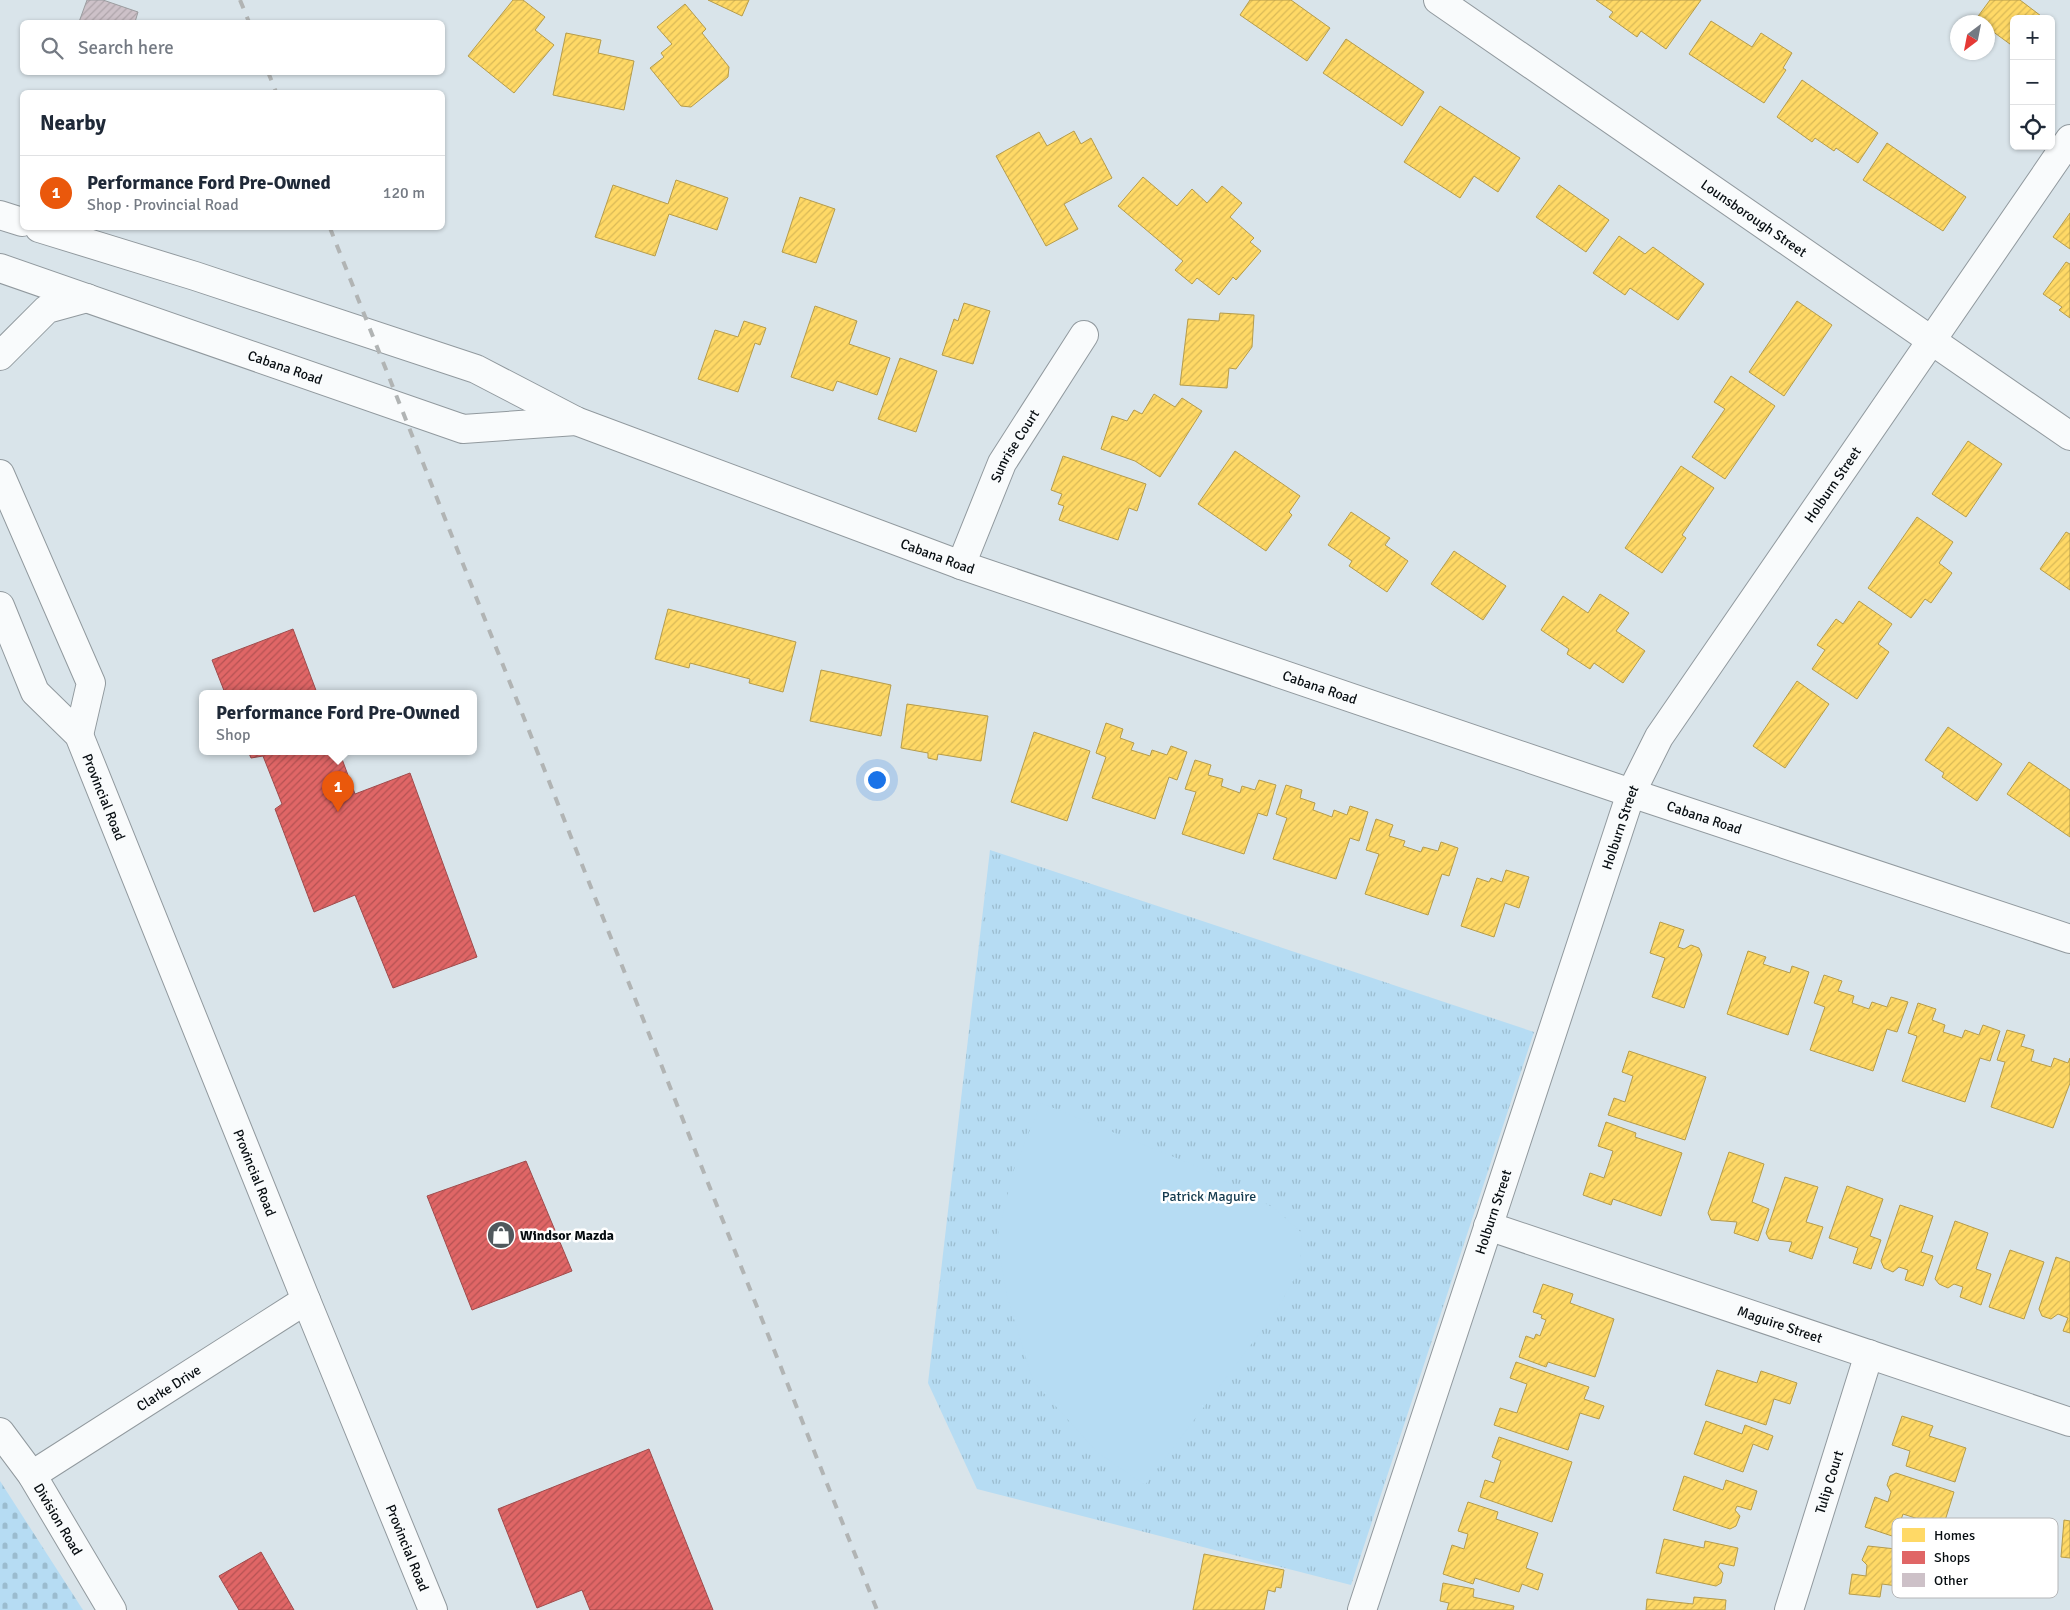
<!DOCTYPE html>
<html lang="en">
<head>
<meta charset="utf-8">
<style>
  :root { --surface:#fff; --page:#f6f6f7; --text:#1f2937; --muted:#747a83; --line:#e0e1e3; --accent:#ea580c }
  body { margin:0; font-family:Signika,sans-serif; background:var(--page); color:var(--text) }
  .controls { position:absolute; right:15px; top:15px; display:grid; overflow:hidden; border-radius:8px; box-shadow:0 1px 4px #0004 }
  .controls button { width:45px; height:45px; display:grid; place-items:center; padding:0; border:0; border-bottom:1px solid var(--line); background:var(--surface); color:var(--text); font:25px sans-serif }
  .compass { position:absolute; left:1950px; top:15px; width:45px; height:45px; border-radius:50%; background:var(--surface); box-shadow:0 1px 4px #0004; rotate:212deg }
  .you { position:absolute; left:876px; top:779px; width:18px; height:18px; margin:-12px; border:4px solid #fff; border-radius:50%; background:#1a73e8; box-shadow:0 0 0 8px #1a73e833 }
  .badge { display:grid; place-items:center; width:32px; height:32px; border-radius:50%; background:var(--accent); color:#fff; font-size:16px; font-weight:700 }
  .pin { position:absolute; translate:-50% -41px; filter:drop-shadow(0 1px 2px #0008) }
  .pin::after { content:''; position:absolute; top:26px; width:18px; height:15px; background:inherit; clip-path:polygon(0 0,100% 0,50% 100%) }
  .popup { position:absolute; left:199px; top:690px; width:278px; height:65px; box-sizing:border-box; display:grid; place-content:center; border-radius:8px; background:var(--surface); filter:drop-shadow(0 1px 4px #0005); font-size:16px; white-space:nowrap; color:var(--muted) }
  .popup b { font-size:19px; color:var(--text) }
  .popup::after { content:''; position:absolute; left:50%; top:100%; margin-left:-10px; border:10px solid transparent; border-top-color:var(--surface) }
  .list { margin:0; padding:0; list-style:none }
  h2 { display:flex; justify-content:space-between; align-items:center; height:65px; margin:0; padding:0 20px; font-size:21px }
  h2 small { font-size:16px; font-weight:400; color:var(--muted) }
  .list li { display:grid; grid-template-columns:32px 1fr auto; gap:15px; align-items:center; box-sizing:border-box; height:75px; padding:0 20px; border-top:1px solid var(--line) }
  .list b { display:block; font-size:19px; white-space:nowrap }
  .list p { margin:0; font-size:16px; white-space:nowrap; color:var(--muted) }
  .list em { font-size:16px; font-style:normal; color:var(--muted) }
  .icon { flex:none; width:28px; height:28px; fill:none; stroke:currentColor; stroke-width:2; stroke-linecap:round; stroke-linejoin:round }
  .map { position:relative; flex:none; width:2070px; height:1610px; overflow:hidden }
  .search { position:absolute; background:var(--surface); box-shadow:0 1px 4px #0004; left:20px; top:20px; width:425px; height:55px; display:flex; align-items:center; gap:12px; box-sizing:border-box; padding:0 18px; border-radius:8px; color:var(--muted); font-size:19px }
  .panel { position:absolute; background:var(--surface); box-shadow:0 1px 4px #0004; left:20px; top:90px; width:425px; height:140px; border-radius:8px }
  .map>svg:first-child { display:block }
</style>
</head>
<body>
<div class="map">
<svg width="2070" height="1610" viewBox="0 0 2070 1610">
  <defs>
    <pattern id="grass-tufts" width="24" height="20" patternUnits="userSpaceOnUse" patternTransform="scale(1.25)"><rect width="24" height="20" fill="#b6dcf3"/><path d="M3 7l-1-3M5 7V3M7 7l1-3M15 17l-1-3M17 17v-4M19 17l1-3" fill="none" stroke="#9bbccf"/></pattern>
    <pattern id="cemetery-stones" width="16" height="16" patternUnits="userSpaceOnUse" patternTransform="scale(1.25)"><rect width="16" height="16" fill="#b6dcf3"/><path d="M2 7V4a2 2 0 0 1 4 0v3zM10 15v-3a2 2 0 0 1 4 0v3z" fill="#9bbccf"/></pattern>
    <pattern id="homes-hatch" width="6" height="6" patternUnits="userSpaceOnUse" patternTransform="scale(1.25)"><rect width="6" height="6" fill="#ffd966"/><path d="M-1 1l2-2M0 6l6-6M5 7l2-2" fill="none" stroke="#d9b957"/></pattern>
    <pattern id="shops-hatch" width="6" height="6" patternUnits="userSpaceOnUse" patternTransform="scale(1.25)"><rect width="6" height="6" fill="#e06666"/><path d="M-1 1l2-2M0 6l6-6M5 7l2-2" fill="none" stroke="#b45253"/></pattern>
    <pattern id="building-hatch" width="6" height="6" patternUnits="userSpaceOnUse" patternTransform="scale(1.25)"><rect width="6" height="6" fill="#cdc1c8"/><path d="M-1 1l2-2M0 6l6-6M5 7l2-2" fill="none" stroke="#afa5ab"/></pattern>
  </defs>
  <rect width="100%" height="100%" fill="#d9e4ea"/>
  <!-- grass -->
  <polygon fill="url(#grass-tufts)" points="990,850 1534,1032 1351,1585 977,1489 928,1383"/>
  <!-- cemetery -->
  <polygon fill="url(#cemetery-stones)" points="0,1481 83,1610 0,1610"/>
  <!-- pitch -->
  <polygon fill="#b6dcf3" points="1041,1103 1201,1168 1274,1208 1302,1233 1300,1268 1277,1310 1145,1485 1097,1452 1033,1381 1007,1296 997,1239 1013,1172"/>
  <!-- homes -->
  <g fill="url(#homes-hatch)" stroke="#b59c4c">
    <polygon points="513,0 523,0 545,17 535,30 554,45 514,93 468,56"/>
    <polygon points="708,0 749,0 742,16"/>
    <polygon points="1250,0 1291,0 1330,28 1307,61 1240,15"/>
    <polygon points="1596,0 1701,0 1666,49 1641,31 1637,37 1609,17 1613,12"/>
    <polygon points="1990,0 2020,0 2045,19 2014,19 2014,47 1988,28 1988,22 1981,22 1976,19"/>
    <polygon points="685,4 706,29 702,33 729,67 728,77 691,107 681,106 650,68 664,57 661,53 672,44 657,27"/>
    <polygon points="1711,21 1752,47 1761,33 1792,53 1783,68 1786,70 1764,103 1689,54"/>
    <polygon points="566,33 601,40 598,53 634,61 624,110 553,95"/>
    <polygon points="1346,39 1424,92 1402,126 1323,73"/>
    <polygon points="1802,80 1878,133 1858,163 1836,148 1834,151 1815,138 1812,142 1777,117"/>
    <polygon points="1440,106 1520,158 1498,192 1474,176 1460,198 1404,162"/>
    <polygon points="1074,131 1081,144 1091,138 1112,178 1064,204 1078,229 1046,246 996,156 1039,132 1047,146"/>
    <polygon points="1887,143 1966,197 1943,231 1863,180"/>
    <polygon points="1143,177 1177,206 1192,189 1207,203 1222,186 1242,203 1230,217 1254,238 1250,242 1261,251 1236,280 1233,277 1219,295 1197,278 1192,284 1175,270 1183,261 1118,206"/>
    <polygon points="676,180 728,198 717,230 669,214 655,256 595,237 613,185 668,204"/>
    <polygon points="1559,185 1609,220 1586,252 1536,217"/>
    <polygon points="800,197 835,209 816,263 782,252"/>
    <polygon points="2070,213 2070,249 2053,237"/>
    <polygon points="1619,236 1645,254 1653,247 1704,284 1678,320 1630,288 1625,295 1593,273"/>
    <polygon points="2066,262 2070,264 2070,318 2059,310 2062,307 2043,294"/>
    <polygon points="1797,301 1832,325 1784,396 1749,372"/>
    <polygon points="964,303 990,311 973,364 942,355 954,319 958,321"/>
    <polygon points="815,306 857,321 849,344 890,358 877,395 837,381 833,391 791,377"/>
    <polygon points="1220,313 1254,315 1252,347 1236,369 1229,368 1227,388 1180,385 1188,319 1219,321"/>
    <polygon points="744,321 766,328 760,345 755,343 738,392 698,379 715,330 738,337"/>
    <polygon points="900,358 937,371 916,432 878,419"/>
    <polygon points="1731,376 1775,406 1725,479 1692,457 1725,409 1714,402"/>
    <polygon points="1154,394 1175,407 1182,398 1202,411 1160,477 1135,461 1101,449 1112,416 1127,421 1134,410 1142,414"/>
    <polygon points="1968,441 2002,464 1966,517 1932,494"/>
    <polygon points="1235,451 1300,496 1289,512 1292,515 1266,551 1198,504"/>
    <polygon points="1063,456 1146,484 1137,511 1129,508 1118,540 1059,520 1064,506 1058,504 1062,494 1051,490"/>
    <polygon points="1681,466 1714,488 1682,535 1686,538 1662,573 1625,548"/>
    <polygon points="1351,512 1390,538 1385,545 1408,561 1387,592 1349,566 1352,561 1328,545"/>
    <polygon points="1917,517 1953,542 1939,563 1952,573 1931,603 1925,599 1911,618 1868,588"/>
    <polygon points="2066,532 2070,534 2070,590 2040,569"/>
    <polygon points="1454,551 1506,586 1483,620 1431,584"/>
    <polygon points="1600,594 1629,613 1616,631 1645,651 1623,683 1594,663 1590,669 1567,654 1569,649 1541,630 1563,596 1588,613"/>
    <polygon points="1859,601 1892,624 1878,644 1889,652 1857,699 1812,669 1825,650 1817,645 1836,619 1843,624"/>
    <polygon points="668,609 796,642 783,692 749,683 750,679 690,663 689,668 655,659"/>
    <polygon points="821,670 891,685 881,736 810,721"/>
    <polygon points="1797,681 1829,704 1785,768 1753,746"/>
    <polygon points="907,704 988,716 981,761 938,754 937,760 928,758 928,753 901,748"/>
    <polygon points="1106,723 1123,729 1120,738 1134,743 1131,750 1150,756 1152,750 1167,755 1171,746 1187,752 1177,780 1169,777 1155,819 1092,798 1106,757 1096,753"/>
    <polygon points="1948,727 2002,764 1977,801 1942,777 1944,773 1925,760"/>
    <polygon points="1034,732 1090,751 1067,821 1011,802"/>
    <polygon points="1195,760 1211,765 1208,775 1223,779 1221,786 1240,793 1242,786 1255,790 1259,780 1276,785 1267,816 1258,813 1244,854 1182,834 1196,792 1185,789"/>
    <polygon points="2029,762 2070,790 2070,837 2007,794"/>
    <polygon points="1286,785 1302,790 1300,798 1315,803 1313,810 1332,817 1334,810 1347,815 1350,806 1368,812 1359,841 1350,838 1336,879 1273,859 1287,818 1276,814"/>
    <polygon points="1376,819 1393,825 1389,836 1405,841 1403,846 1421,852 1423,847 1438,851 1441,842 1458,848 1449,876 1442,874 1428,915 1365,894 1379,854 1366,850"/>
    <polygon points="1506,870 1529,877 1519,908 1505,903 1494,937 1461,926 1477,878 1489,882 1491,878 1502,882"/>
    <polygon points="1660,922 1684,930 1678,947 1684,949 1691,945 1699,948 1702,955 1684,1008 1652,997 1665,958 1650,953"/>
    <polygon points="1748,951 1766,957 1763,964 1790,973 1792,966 1809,972 1788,1035 1727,1014"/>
    <polygon points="1824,975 1842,981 1838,991 1854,996 1852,1003 1869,1009 1872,1002 1887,1007 1891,997 1908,1002 1897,1032 1887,1029 1873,1071 1810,1050 1825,1007 1814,1003"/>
    <polygon points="1918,1003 1936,1009 1932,1020 1945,1025 1943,1032 1962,1038 1965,1030 1979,1035 1983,1025 2000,1031 1990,1061 1980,1058 1965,1102 1902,1081 1917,1036 1908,1033"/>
    <polygon points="2007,1030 2025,1035 2021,1046 2034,1050 2031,1061 2051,1067 2054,1058 2068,1063 2070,1058 2070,1083 2053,1128 1991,1107 2005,1062 1997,1060"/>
    <polygon points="1629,1051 1706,1077 1685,1140 1608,1115 1614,1098 1625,1102 1633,1076 1622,1072"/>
    <polygon points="1606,1122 1636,1133 1635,1137 1682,1153 1661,1216 1613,1199 1611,1205 1583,1195 1590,1173 1604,1178 1613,1151 1598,1146"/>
    <polygon points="1729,1152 1764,1164 1752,1202 1769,1209 1758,1241 1734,1233 1737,1222 1711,1220 1708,1213"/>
    <polygon points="1785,1177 1818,1187 1806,1222 1823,1227 1812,1259 1789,1251 1792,1242 1769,1239 1766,1233"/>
    <polygon points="1847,1186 1883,1199 1870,1236 1881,1240 1871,1269 1853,1263 1858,1248 1829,1238"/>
    <polygon points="1900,1205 1933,1216 1921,1252 1933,1256 1923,1286 1905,1280 1908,1270 1899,1267 1893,1272 1884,1268 1881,1261"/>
    <polygon points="1955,1221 1988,1233 1976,1269 1991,1274 1981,1305 1960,1297 1963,1287 1954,1284 1948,1288 1939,1284 1935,1279"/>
    <polygon points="2010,1250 2044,1262 2024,1319 1989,1307"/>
    <polygon points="2056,1257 2070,1262 2070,1333 2063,1331 2068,1318 2058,1314 2051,1319 2042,1316 2039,1309"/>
    <polygon points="1543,1284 1573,1294 1570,1303 1614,1319 1595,1377 1548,1362 1546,1367 1519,1357 1526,1336 1534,1339 1536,1334 1540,1336 1546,1320 1541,1318 1542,1315 1533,1312"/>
    <polygon points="1516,1362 1589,1387 1584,1399 1604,1406 1599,1419 1580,1413 1568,1450 1494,1425 1500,1408 1517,1413 1527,1384 1510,1378"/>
    <polygon points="1717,1370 1757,1383 1761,1371 1797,1383 1790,1404 1774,1399 1766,1425 1705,1405"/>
    <polygon points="1902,1416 1933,1426 1929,1436 1966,1448 1955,1482 1906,1466 1910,1451 1892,1445"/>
    <polygon points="1706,1421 1742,1434 1745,1425 1773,1436 1768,1450 1753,1444 1743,1472 1694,1454"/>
    <polygon points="1499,1437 1572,1462 1552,1522 1480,1497 1485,1480 1494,1483 1501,1461 1492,1457"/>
    <polygon points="1896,1473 1954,1492 1943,1527 1903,1514 1895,1537 1865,1527 1875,1497 1888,1502 1891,1492 1887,1485 1890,1476"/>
    <polygon points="1684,1476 1723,1490 1726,1480 1757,1491 1751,1510 1737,1506 1735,1510 1740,1516 1736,1526 1730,1529 1673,1510"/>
    <polygon points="1468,1502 1498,1512 1496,1519 1538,1533 1526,1568 1543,1574 1538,1590 1522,1584 1519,1592 1475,1578 1473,1584 1443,1574 1452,1545 1464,1549 1468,1534 1458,1531"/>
    <polygon points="2064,1520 2070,1521 2070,1558 2061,1557"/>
    <polygon points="1664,1539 1704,1548 1705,1541 1738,1548 1734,1566 1720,1563 1718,1567 1723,1573 1721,1583 1716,1586 1656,1573"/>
    <polygon points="1868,1546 1933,1553 1928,1590 1882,1584 1880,1597 1849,1594 1852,1574 1866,1576 1867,1565 1862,1560"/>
    <polygon points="1204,1554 1284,1570 1281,1588 1276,1587 1275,1592 1268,1590 1264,1610 1193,1610"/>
    <polygon points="1443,1583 1474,1589 1473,1597 1514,1606 1513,1610 1447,1610 1449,1603 1440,1601"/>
    <polygon points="1694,1597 1726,1600 1725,1610 1646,1610 1647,1599 1693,1604"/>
  </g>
  <!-- shops -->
  <g fill="url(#shops-hatch)" stroke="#9f4b4c">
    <polygon points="293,629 317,693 225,693 212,660"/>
    <polygon points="248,751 339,751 355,794 410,773 477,957 393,988 355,895 314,912 275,809 282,804 263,756 251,758"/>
    <polygon points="526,1161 572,1271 472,1310 427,1196"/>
    <polygon points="649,1449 713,1610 590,1610 582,1590 537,1608 498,1509"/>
    <polygon points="261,1552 294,1610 239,1610 219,1576"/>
  </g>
  <!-- building -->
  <polygon fill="url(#building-hatch)" stroke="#9b9c9f" points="87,0 103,0 138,12 135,22 79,22"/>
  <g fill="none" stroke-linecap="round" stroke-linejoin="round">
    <defs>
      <g id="minor">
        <path id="s1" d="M1438,0L2070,436"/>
        <path id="s2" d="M961,565L1002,463L1084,335"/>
        <path id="s3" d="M1488,1226L2070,1422"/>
        <path id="s4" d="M32,1475L306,1300"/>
        <path id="s5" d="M1362,1610L1631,793L1659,737L2070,139"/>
        <path id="s6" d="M1789,1610L1869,1354"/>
      </g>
      <g id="secondary">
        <polyline points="0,215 22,222"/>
        <path id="s7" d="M39,228L195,276L476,369L576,421L961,565L1631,793L2070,939"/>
        <path id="s8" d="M0,268L463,429L576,421"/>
        <polyline points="0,356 47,309 87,298"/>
        <polyline points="0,474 91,683 79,735"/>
        <path id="s9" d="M0,606L35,692L79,735L306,1300L433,1610"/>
        <path id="s10" d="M0,1432L32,1475L112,1610"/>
      </g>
    </defs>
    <!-- minor casing -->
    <use href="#minor" stroke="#91999e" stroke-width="30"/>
    <!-- secondary casing -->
    <use href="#secondary" stroke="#91999e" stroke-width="30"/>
    <!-- minor -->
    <use href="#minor" stroke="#f9fbfc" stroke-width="28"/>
    <!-- secondary -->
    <use href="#secondary" stroke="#f9fbfc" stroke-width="28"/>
    <!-- rail -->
    <g stroke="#b1b4b4" stroke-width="4" stroke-dasharray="9 9" stroke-linecap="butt">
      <polyline points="240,0 249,22"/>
      <polyline points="268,72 276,92"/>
      <polyline points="330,228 877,1610"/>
    </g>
  </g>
  <!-- icons -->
  <defs>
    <symbol id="shop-disc" viewBox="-11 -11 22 22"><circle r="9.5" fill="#50585d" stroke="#fff"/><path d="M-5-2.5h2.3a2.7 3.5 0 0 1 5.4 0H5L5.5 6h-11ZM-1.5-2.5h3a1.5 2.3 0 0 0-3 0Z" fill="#fff"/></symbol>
  </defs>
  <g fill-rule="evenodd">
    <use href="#shop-disc" x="485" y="1219" width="32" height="32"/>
  </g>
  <g text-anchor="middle" stroke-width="5" stroke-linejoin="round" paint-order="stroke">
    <!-- street labels -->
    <g font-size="14" fill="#070d11" stroke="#fff">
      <text dy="5" stroke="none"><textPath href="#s1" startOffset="384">Lounsborough Street</textPath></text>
      <text dy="5" stroke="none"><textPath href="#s8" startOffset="302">Cabana Road</textPath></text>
      <text dy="5" stroke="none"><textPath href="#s2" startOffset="131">Sunrise Court</textPath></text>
      <text dy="5" stroke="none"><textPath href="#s5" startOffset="1229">Holburn Street</textPath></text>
      <text dy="5" stroke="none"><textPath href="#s7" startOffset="958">Cabana Road</textPath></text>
      <text dy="5" stroke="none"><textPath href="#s7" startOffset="1362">Cabana Road</textPath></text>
      <text dy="5" stroke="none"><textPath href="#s9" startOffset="221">Provincial Road</textPath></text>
      <text dy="5" stroke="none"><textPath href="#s7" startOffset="1768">Cabana Road</textPath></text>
      <text dy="5" stroke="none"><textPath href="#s5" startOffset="824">Holburn Street</textPath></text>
      <text dy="5" stroke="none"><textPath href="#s9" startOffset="626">Provincial Road</textPath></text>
      <text dy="5" stroke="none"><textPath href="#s5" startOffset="419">Holburn Street</textPath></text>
      <text dy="5" stroke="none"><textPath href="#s3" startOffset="308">Maguire Street</textPath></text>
      <text dy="5" stroke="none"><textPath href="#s4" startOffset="162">Clarke Drive</textPath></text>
      <text dy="5" stroke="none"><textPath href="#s6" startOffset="134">Tulip Court</textPath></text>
      <text dy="5" stroke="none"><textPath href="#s10" startOffset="105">Division Road</textPath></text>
      <text dy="5" stroke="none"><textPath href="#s9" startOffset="1031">Provincial Road</textPath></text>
    </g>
    <!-- park labels -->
    <g font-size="14" fill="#12394d" stroke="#fff">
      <text x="1209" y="1201">Patrick Maguire</text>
    </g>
    <!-- poi labels -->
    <g font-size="14" font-weight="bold" fill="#070d11" stroke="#fff" text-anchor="start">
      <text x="520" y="1240">Windsor Mazda</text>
    </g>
  </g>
  <!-- legend -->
  <rect x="1892" y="1518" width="166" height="80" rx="8" fill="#fff" stroke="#b5b6b8" stroke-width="1"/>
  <rect x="1902" y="1528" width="23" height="14" fill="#ffd966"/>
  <rect x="1902" y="1551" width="23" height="13" fill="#e06666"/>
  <rect x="1902" y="1573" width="23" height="14" fill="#cdc1c8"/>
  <g font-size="14" fill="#070d11">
    <text x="1934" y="1540">Homes</text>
    <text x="1934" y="1562">Shops</text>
    <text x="1934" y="1585">Other</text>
  </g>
</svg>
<div class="controls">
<button>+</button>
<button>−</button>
<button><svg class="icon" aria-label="locate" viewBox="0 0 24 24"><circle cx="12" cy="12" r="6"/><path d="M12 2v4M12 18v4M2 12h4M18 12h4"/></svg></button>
</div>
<svg class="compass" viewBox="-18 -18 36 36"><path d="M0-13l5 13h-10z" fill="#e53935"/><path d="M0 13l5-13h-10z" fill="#747a83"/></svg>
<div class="you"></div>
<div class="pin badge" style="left:338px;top:812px">1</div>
<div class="popup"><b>Performance Ford Pre-Owned</b>Shop</div>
<div class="search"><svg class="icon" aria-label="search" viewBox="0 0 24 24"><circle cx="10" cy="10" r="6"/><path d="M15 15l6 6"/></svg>Search here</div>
<section class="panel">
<h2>Nearby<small></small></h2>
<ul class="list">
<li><span class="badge">1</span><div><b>Performance Ford Pre-Owned</b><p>Shop · Provincial Road</p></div><em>120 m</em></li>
</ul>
</section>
</div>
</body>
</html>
